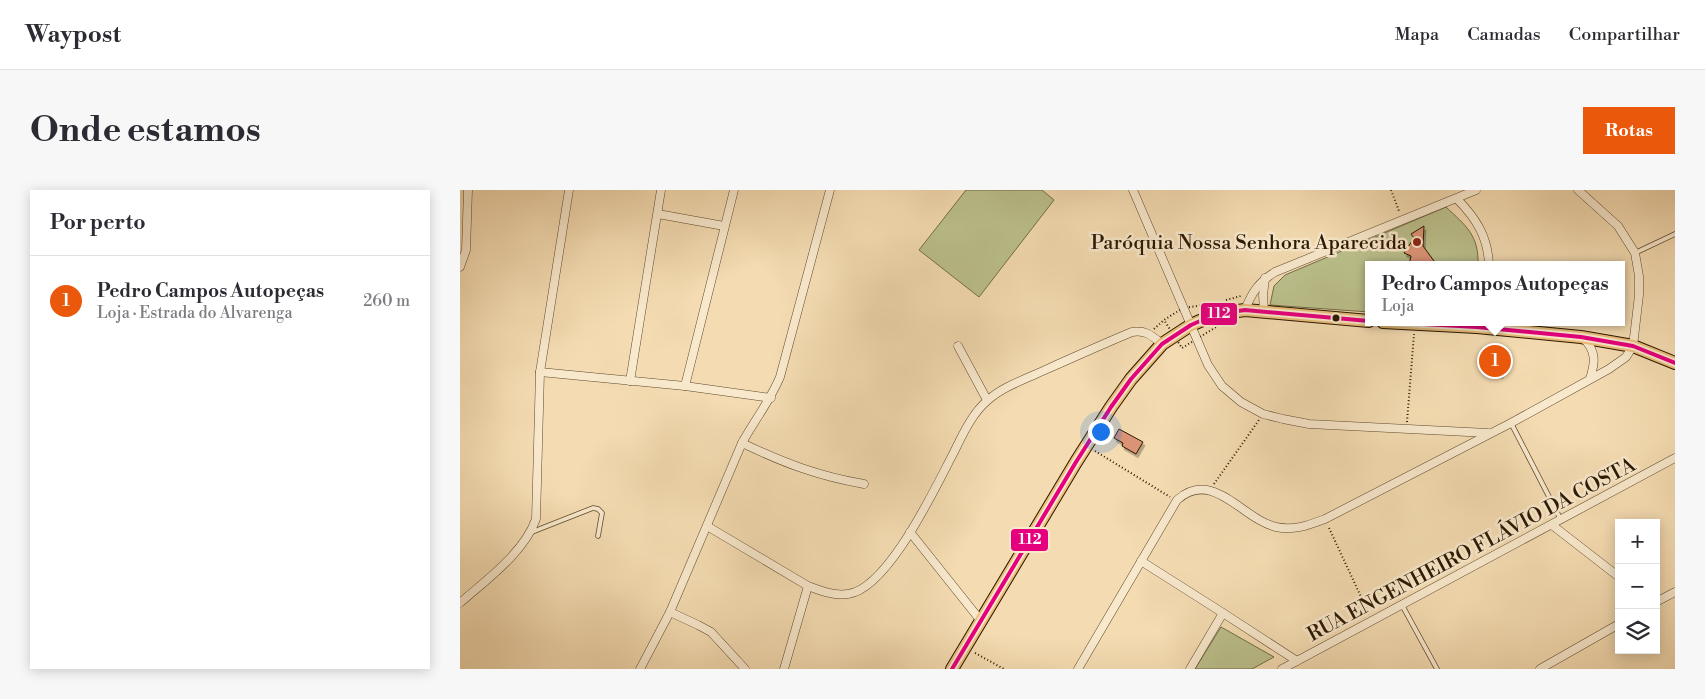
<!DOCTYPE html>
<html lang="pt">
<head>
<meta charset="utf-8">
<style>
  :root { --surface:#fff; --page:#f7f7f7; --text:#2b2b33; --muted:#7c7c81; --line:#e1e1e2; --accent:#ea580c }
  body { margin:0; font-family:"Libre Bodoni",serif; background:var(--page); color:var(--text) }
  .controls { position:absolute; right:15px; bottom:15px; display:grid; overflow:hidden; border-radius:0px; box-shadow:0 2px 12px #0003 }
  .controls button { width:45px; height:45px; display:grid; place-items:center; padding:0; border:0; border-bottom:1px solid var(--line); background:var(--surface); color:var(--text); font:25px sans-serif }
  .you { position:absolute; left:640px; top:241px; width:18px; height:18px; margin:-12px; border:4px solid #fff; border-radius:50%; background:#1a73e8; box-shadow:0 0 0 8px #1a73e833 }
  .badge { display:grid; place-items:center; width:32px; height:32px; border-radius:50%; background:var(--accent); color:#fff; font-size:16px; font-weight:700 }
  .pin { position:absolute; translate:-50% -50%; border:2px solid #fff; box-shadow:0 1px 5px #0006 }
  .popup { position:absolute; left:905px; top:71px; width:260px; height:65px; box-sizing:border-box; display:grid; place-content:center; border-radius:0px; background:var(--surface); filter:drop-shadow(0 1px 4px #0005); font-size:16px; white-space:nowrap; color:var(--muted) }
  .popup b { font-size:19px; color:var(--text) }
  .popup::after { content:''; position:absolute; left:50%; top:100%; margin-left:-10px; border:10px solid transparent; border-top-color:var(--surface) }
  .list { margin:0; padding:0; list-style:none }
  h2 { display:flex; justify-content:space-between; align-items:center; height:65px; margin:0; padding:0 20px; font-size:21px }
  h2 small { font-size:16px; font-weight:400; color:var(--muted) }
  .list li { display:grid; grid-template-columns:32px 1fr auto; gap:15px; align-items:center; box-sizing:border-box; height:90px; padding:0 20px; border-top:1px solid var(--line) }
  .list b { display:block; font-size:19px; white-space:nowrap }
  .list p { margin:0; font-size:16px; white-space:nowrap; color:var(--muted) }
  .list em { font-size:16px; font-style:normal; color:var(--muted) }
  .icon { flex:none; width:28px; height:28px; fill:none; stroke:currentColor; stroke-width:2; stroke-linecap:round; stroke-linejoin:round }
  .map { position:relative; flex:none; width:1215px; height:479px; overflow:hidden; border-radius:0px }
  header { display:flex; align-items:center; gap:30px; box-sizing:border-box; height:70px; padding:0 25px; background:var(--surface); border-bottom:1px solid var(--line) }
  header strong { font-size:24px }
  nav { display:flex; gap:28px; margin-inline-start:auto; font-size:18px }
  .intro { display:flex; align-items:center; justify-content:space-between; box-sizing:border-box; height:120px; padding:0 30px }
  h1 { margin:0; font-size:35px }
  .button { padding:12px 22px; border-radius:0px; background:var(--accent); color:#fff; font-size:18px; font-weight:700 }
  main { display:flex; gap:30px; padding:0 30px }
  aside { flex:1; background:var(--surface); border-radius:0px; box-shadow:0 2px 12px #0003 }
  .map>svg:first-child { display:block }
</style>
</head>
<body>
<header>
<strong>Waypost</strong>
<nav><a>Mapa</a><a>Camadas</a><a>Compartilhar</a></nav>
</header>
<div class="intro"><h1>Onde estamos</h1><a class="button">Rotas</a></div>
<main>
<aside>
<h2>Por perto<small></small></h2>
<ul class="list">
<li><span class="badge">1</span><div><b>Pedro Campos Autopeças</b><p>Loja · Estrada do Alvarenga</p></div><em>260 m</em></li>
</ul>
</aside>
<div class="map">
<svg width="1215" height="479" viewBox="0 0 1215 479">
  <defs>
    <filter id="shadow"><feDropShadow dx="2" dy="3.5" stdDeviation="0" flood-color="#0004"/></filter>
  </defs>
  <rect width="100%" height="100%" fill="#f4dbb1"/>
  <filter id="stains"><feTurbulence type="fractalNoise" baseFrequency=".004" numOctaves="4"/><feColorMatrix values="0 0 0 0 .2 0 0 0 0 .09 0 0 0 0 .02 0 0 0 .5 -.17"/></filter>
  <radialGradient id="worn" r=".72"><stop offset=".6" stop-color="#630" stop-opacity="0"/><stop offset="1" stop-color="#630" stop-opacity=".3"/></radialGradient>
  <!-- green -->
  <g fill="#bbc08c" stroke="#736c46">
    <polygon points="506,0 582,0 594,10 519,107 459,60"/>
    <path d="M986,17C1006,36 1019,45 1018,75H909V122L810,115L814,96L825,85Z"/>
    <polygon points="761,437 814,467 792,479 735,479"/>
  </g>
  <!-- building -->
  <g fill="#dc9476" stroke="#2b1701" filter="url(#shadow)">
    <polygon points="964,36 963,56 977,75 949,75 951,66 944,63 954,48 951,44"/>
    <polygon points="1030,158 1043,159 1041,185 1028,183"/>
    <polygon points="659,239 683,252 676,264 662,256 663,253 654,248"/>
  </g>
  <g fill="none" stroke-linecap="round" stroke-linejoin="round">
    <defs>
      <g id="service">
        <polyline points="1175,63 1215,44"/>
        <polyline points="1051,233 1101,330"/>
        <polyline points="72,342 133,318 138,319 142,323 138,346"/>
        <polyline points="942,415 977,479"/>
      </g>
      <g id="minor">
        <polyline points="673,0 748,175 762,196 781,212 803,224 823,229 849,234 1028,243"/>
        <path d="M997,9C1016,28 1028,47 1029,75"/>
        <polyline points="198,24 264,36"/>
        <polyline points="0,77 6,60 8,0"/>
        <path d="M785,120C792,102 799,92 815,82L1016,0"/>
        <polyline points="804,121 803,105 805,88"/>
        <path d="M1123,148C1137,161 1135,173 1130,189"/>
        <polyline points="498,156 527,210"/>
        <polyline points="80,182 225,196 311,208"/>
        <polyline points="170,191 201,0"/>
        <polyline points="225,196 274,0"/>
        <path d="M282,253C324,273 358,286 404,294"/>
        <polyline points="1092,335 1159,387"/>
        <path d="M247,336L348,396C361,401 374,406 388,404C428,399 475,298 493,264C502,246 512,223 528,210C544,196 566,189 585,180C614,167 643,154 672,142C686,140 691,145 702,154"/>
        <polyline points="450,342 521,431"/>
        <polyline points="681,371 763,423 837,471"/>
        <polyline points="1196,412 1215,402"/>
        <path d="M0,413C26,390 64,363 76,329L80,182L109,0"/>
        <polyline points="210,422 238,435 251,442 285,479"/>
        <path d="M180,479L210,422L282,253C294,231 310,211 320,187L370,0"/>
        <polyline points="324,479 348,396"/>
        <path d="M618,479L717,310C753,278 782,329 816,337C834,341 849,335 865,329L1051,233L1149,179L1166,167L1173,156L1179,105V86L1175,63L1158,36L1118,0"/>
        <polyline points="730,479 763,423"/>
        <polyline points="822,479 1215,268"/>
        <polyline points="1080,479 1159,434"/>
      </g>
      <g id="primary">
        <polyline points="923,132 1017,137 1121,147 1173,156 1215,173"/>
        <polyline points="492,479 616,272 651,217 671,189 702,154 731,135 756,124 785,120 909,131"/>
      </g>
    </defs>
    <!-- service casing -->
    <use href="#service" stroke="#5d482d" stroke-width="5.5"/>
    <!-- minor casing -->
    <use href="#minor" stroke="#5d482d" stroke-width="9"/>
    <!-- primary casing -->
    <use href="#primary" stroke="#2b1701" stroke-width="14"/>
    <!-- path -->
    <g stroke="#2b1701" stroke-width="2" stroke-dasharray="1 2.5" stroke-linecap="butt">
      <polyline points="931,0 939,21"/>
      <polyline points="766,110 781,106"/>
      <polygon points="752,114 761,134 722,158 704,130 723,118"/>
      <polyline points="694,139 704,130"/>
      <polyline points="947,232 954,144"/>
      <polyline points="635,261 710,307"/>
      <polyline points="754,294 799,230"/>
      <polyline points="869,338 909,424"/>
      <polyline points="515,463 544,479"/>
    </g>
    <!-- service -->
    <use href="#service" stroke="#f8e8cc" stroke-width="4"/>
    <!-- minor -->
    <use href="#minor" stroke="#f8e8cc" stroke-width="8"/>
    <!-- primary -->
    <use href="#primary" stroke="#eabe78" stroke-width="12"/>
    <defs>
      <g id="bus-1">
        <polyline points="928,132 1017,137 1121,147 1173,156 1215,173"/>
        <polyline points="492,479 616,272 651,217 671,189 702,154 731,135 756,124 785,120 909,131"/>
      </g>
    </defs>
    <!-- bus-1 casing -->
    <use href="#bus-1" stroke="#f8e8cc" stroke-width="8"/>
    <!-- bus-1 -->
    <use href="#bus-1" stroke="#e5007d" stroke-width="4"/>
  </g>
  <!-- markers -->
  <circle fill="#8f2418" stroke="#f8e8cc" stroke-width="2" cx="957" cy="52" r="5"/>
  <circle fill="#2b1701" stroke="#f8e8cc" stroke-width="2" cx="876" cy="128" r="4.5"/>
  <g text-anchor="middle" stroke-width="5" stroke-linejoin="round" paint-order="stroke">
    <!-- poi labels -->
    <g font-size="20" fill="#2b1701" stroke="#f8e8cc" text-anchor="end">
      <text x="947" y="59">Paróquia Nossa Senhora Aparecida</text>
    </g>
    <!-- street labels -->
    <g font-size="20" fill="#2b1701" stroke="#f8e8cc">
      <text transform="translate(1011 359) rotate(-28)" y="7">RUA ENGENHEIRO FLÁVIO DA COSTA</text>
    </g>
  </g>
  <g stroke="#f8e8cc" stroke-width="2">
    <rect x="740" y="112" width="38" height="24" rx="5" fill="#e5007d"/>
    <rect x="550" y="338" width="39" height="24" rx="5" fill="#e5007d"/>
  </g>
  <g font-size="14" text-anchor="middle" font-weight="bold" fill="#fff">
    <text x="759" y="128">112</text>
    <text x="570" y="354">112</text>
  </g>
  <rect width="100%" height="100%" filter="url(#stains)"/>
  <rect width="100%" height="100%" fill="url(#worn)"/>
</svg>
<div class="controls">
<button>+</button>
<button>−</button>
<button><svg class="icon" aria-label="layers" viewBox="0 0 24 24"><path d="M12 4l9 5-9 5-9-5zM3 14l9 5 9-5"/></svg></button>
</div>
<div class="you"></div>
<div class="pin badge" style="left:1035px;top:171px">1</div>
<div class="popup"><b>Pedro Campos Autopeças</b>Loja</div>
</div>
</main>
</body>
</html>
